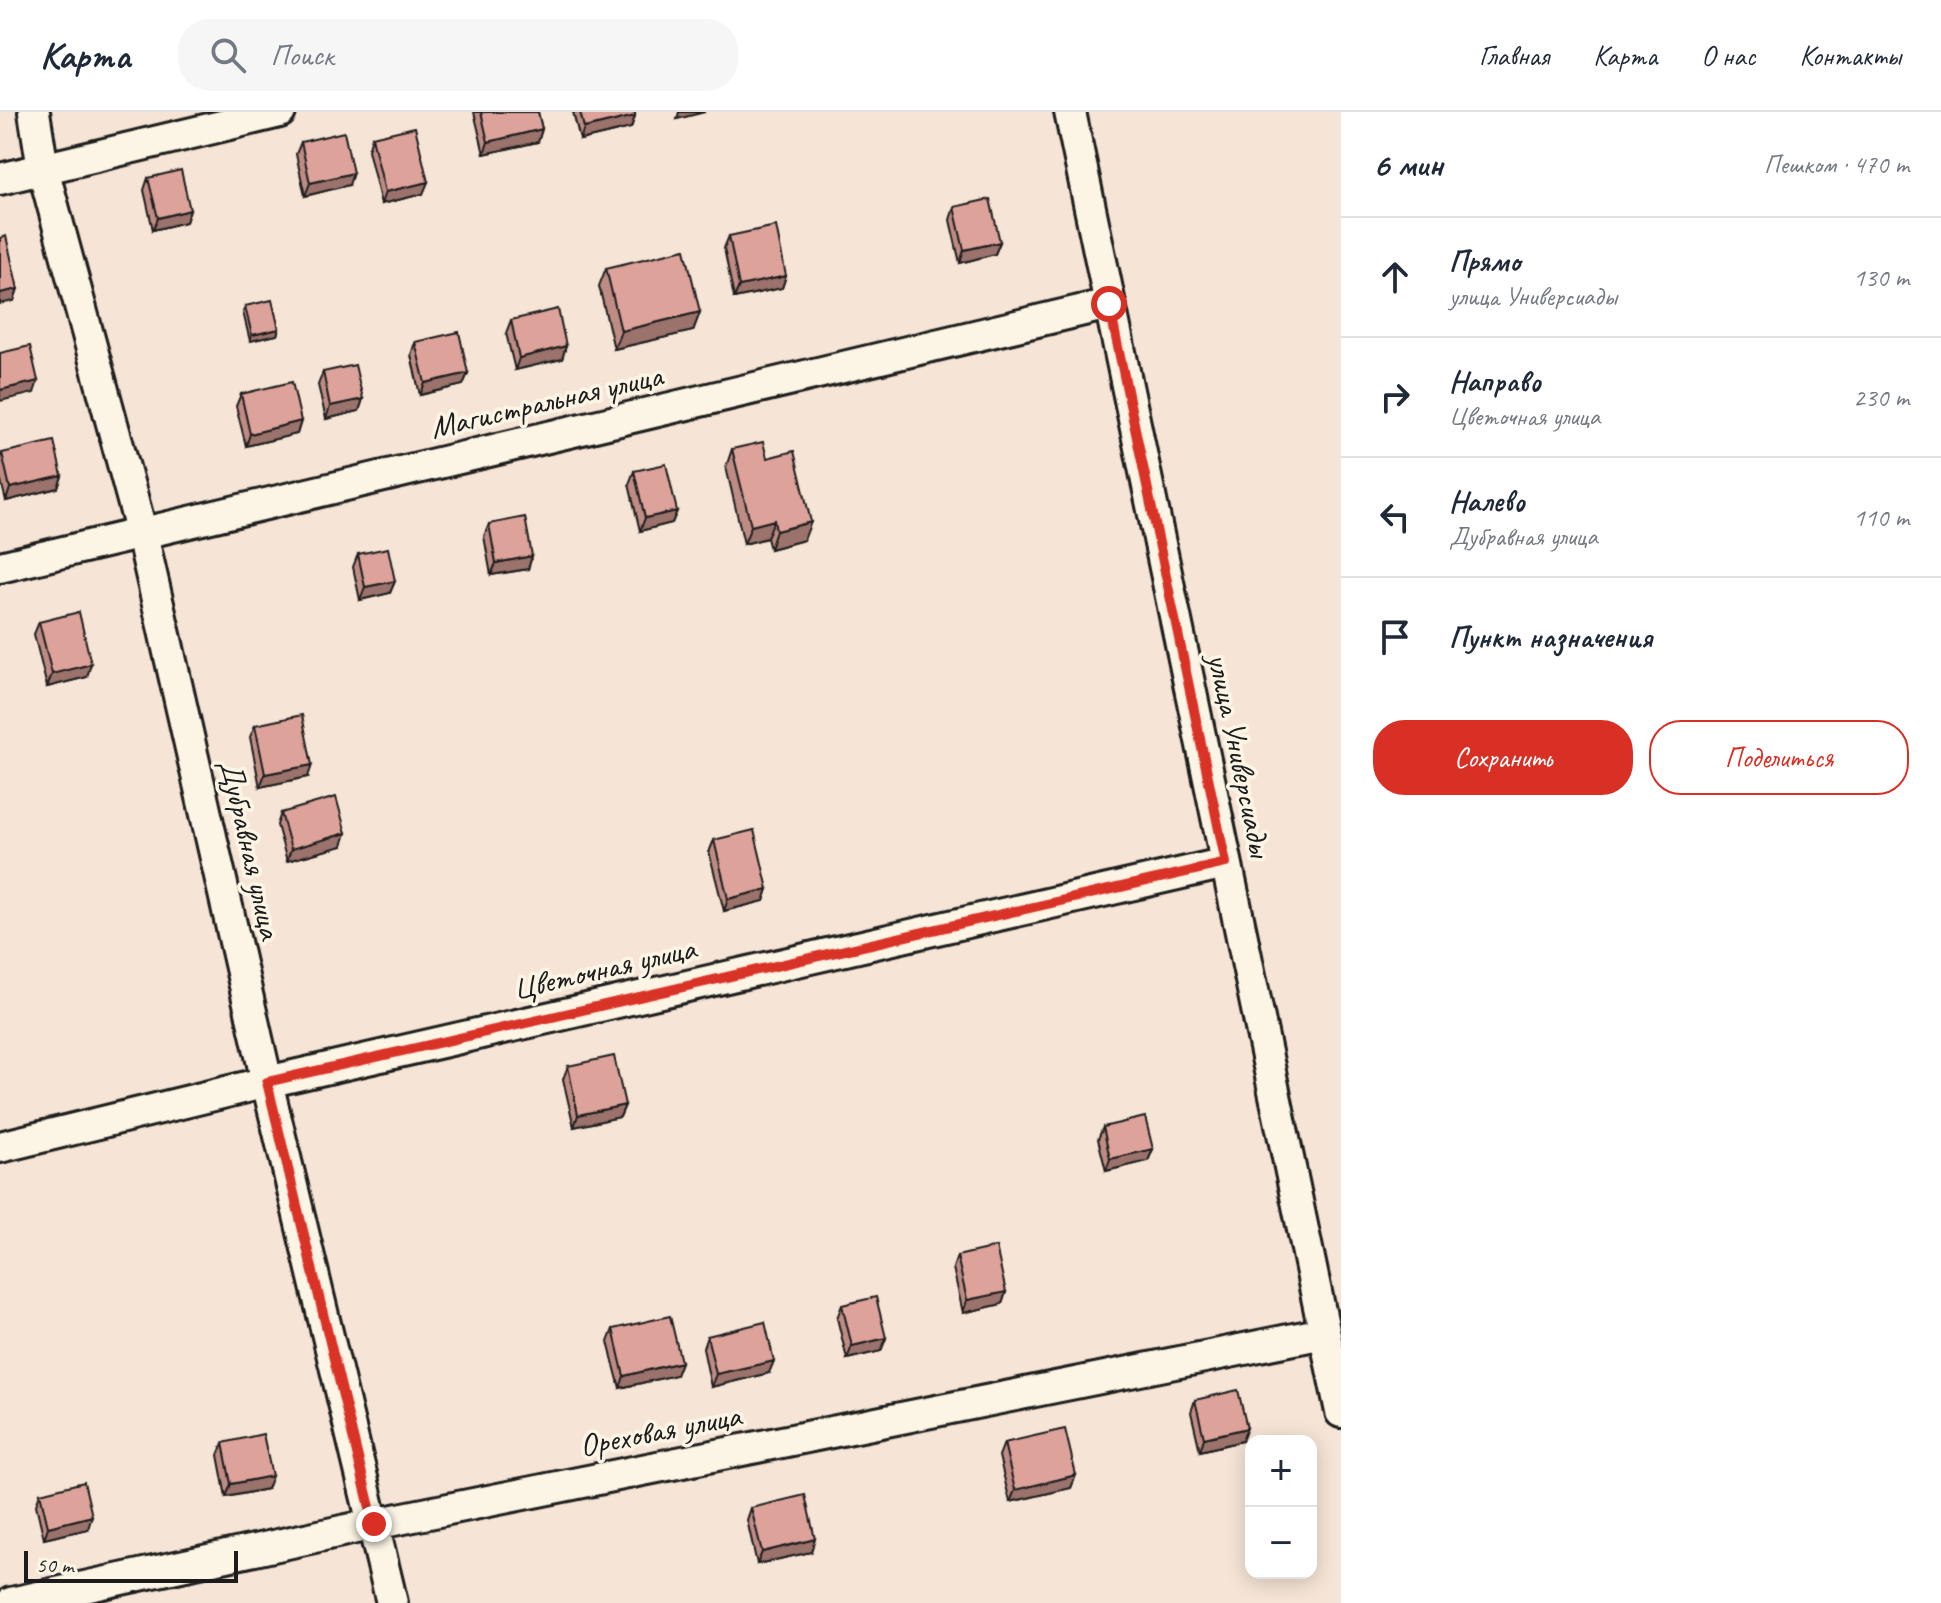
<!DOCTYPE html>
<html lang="ru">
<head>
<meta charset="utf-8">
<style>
  :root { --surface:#fff; --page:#f6f6f7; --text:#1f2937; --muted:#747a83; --line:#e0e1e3; --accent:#d93025 }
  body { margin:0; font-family:Caveat,sans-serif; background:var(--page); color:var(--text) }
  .controls { position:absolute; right:24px; bottom:24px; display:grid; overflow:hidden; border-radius:16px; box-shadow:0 4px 20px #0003 }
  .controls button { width:72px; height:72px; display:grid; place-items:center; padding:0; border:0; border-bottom:2px solid var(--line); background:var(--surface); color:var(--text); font:40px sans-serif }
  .scale { position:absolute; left:24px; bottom:20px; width:214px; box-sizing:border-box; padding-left:8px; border:4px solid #1c1c1c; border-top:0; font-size:22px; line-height:28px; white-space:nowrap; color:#1c1c1c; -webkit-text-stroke:6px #fcf5e5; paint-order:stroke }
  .stop { position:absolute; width:24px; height:24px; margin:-18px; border:6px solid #d93025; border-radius:50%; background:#fff }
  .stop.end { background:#d93025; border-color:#fff; box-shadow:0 2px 8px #0008 }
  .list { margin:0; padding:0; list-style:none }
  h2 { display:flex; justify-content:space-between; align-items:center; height:104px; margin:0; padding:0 32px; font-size:34px }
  h2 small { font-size:26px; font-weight:400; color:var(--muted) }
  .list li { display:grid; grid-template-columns:52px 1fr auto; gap:24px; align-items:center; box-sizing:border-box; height:120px; padding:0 32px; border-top:2px solid var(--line) }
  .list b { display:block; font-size:30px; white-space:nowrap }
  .list p { margin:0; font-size:26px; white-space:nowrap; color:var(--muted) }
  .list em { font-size:26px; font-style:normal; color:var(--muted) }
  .actions { display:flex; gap:16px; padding:24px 32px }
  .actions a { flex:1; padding:18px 0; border:2px solid var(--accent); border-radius:32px; text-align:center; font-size:28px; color:var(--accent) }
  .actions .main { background:var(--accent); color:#fff }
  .icon { flex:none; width:44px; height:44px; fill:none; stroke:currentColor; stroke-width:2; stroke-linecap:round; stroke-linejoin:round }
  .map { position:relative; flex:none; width:1341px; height:1491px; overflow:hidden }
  header { display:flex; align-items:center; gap:48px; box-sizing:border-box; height:112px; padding:0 40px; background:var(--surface); border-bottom:2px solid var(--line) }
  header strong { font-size:38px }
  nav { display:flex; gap:44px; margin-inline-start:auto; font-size:28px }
  .search { width:560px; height:72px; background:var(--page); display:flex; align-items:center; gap:20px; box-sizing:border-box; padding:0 28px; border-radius:32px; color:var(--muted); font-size:30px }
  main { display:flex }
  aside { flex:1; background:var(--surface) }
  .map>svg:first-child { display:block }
</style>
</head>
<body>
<header>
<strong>Карта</strong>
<div class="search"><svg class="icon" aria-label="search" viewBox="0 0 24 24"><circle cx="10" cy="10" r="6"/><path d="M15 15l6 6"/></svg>Поиск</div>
<nav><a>Главная</a><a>Карта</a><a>О нас</a><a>Контакты</a></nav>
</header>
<main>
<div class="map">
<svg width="1341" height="1491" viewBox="0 0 1341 1491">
  <rect width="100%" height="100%" fill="#f6e5d6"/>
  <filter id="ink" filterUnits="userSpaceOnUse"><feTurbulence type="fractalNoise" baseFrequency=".0125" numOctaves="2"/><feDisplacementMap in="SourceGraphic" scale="16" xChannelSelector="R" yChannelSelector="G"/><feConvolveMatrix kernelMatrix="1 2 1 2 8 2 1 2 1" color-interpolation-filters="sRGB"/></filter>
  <g filter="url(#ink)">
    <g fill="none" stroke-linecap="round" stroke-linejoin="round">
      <defs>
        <g id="minor">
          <polyline points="34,0 43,57 142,422 267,970 392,1491"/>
          <polyline points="1070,0 1341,1300"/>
          <polyline points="0,67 280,0"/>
          <polyline points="0,455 1109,192"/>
          <polyline points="0,1035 267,970 1226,751"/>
          <polyline points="11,1491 374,1412 1324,1221"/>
        </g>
      </defs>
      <!-- minor casing -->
      <use href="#minor" stroke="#1c1c1c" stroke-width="36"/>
      <!-- minor -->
      <use href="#minor" stroke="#fcf5e5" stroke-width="30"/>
    </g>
    <!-- wall -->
    <g fill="#be8c85" stroke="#1c1c1c" stroke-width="2">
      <polygon points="474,0 538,0 542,17 538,30 484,42"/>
      <polygon points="573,0 635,0 635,4 631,16 580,28"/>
      <polygon points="372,25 423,82 381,92 368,38"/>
      <polygon points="301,30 349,73 305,84 296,42"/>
      <polygon points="148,66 190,98 186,110 153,118 144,78"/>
      <polygon points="954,95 1000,130 995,142 960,151 950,108"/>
      <polygon points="729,124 786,164 782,176 734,186 724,136"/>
      <polygon points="606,156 700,200 693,219 614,237 599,174"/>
      <polygon points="245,194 279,217 277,223 250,229 243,200"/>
      <polygon points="511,208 566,234 562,247 515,258 506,221"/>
      <polygon points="415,230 468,261 463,273 420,283 411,243"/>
      <polygon points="323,260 363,287 359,299 326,307 318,273"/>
      <polygon points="241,282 301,309 297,322 246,334 236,294"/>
      <polygon points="732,337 767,346 804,428 770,437 767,426 744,432 726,355"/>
      <polygon points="2,341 62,364 58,376 6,389 0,365 0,346"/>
      <polygon points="634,359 677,399 672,411 640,419 629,372"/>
      <polygon points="489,412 532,444 528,457 491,463 484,424"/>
      <polygon points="358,442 395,469 390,481 360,488 353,455"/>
      <polygon points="39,510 87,565 47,575 34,522"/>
      <polygon points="255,613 308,665 260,675 250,625"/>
      <polygon points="281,701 342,734 287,749 277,713"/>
      <polygon points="714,728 768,777 764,789 724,799 709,740"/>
      <polygon points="568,954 625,993 620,1005 574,1015 563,967"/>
      <polygon points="1103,1015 1153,1037 1148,1049 1106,1059 1098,1027"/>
      <polygon points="957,1144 1006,1180 1002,1192 963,1201 953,1156"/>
      <polygon points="842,1193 886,1226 881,1239 847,1247 837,1206"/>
      <polygon points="613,1217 681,1250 676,1263 620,1276 608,1230"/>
      <polygon points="707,1224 769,1261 711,1275 703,1236"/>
      <polygon points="1195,1288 1242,1329 1200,1339 1191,1300"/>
      <polygon points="223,1331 267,1377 226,1385 218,1343"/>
      <polygon points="1004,1331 1076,1363 1071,1376 1010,1390 999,1344"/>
      <polygon points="40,1381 88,1417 44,1427 36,1393"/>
      <polygon points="751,1396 811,1440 757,1452 747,1408"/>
    </g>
    <!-- shaded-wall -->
    <g fill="#9b726c" stroke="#1c1c1c" stroke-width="2">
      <polygon points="679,0 705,0 677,7"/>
      <polygon points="635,4 631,16 580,28 584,16"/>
      <polygon points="542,17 538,30 484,42 488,30"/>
      <polygon points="353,61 349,73 305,84 310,71"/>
      <polygon points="428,70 423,82 381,92 385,80"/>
      <polygon points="190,98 186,110 153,118 158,106"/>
      <polygon points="1000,130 995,142 960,151 964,138"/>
      <polygon points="786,164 782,176 734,186 739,174"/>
      <polygon points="18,177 14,189 0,192 0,181"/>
      <polygon points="700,200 693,219 614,237 621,219"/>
      <polygon points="279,217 277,223 250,229 252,223"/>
      <polygon points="566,234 562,247 515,258 519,246"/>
      <polygon points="468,261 463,273 420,283 425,271"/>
      <polygon points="38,269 34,281 0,289 0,278"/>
      <polygon points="363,287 359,299 326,307 330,294"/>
      <polygon points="301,309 297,322 246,334 250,322"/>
      <polygon points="62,364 58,376 6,389 10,376"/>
      <polygon points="677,399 672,411 640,419 645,406"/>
      <polygon points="774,408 767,426 744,432 751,414"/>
      <polygon points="811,410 804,428 770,437 776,419"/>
      <polygon points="532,444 528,457 491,463 496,451"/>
      <polygon points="395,469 390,481 360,488 365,475"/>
      <polygon points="91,552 87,565 47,575 52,562"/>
      <polygon points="312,653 308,665 260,675 265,662"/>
      <polygon points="346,721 342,734 287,749 291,737"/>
      <polygon points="768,777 764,789 724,799 728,787"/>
      <polygon points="625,993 620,1005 574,1015 578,1003"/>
      <polygon points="1153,1037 1148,1049 1106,1059 1110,1047"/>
      <polygon points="1006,1180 1002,1192 963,1201 967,1188"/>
      <polygon points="886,1226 881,1239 847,1247 852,1234"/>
      <polygon points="774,1249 769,1261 711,1275 716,1262"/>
      <polygon points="681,1250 676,1263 620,1276 624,1264"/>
      <polygon points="1247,1316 1242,1329 1200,1339 1204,1326"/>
      <polygon points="1076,1363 1071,1376 1010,1390 1015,1378"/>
      <polygon points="272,1364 267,1377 226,1385 231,1372"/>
      <polygon points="92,1404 88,1417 44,1427 48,1415"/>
      <polygon points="815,1427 811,1440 757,1452 762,1440"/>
    </g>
    <!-- building -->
    <g fill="#dda39b" stroke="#1c1c1c" stroke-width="2">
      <polygon points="481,0 538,0 542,17 488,30"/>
      <polygon points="580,0 635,0 635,4 584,16"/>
      <polygon points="415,15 428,70 385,80 372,25"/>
      <polygon points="344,20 353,61 310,71 301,30"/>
      <polygon points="181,58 190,98 158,106 148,66"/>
      <polygon points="990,87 1000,130 964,138 954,95"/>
      <polygon points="776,114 786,164 739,174 729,124"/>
      <polygon points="6,124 18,177 0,181 0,126"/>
      <polygon points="685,137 700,200 621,219 606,156"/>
      <polygon points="272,188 279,217 252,223 245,194"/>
      <polygon points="558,197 566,234 519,246 511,208"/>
      <polygon points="459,220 468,261 425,271 415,230"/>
      <polygon points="30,234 38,269 0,278 0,241"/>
      <polygon points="355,253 363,287 330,294 323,260"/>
      <polygon points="292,270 301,309 250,322 241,282"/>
      <polygon points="54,329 62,364 10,376 2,341"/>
      <polygon points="763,330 767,346 794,339 811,410 776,419 774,408 751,414 732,337"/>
      <polygon points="666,352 677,399 645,406 634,359"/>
      <polygon points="525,405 532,444 496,451 489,412"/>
      <polygon points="388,436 395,469 365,475 358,442"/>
      <polygon points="79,500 91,552 52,562 39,510"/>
      <polygon points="302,603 312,653 265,662 255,613"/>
      <polygon points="336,685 346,721 291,737 281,701"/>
      <polygon points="754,718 768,777 728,787 714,728"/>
      <polygon points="614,944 625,993 578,1003 568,954"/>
      <polygon points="1145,1005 1153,1037 1110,1047 1103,1015"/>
      <polygon points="996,1135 1006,1180 967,1188 957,1144"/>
      <polygon points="876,1185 886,1226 852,1234 842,1193"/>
      <polygon points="670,1204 681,1250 624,1264 613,1217"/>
      <polygon points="765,1210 774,1249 716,1262 707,1224"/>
      <polygon points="1238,1278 1247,1316 1204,1326 1195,1288"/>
      <polygon points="1065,1317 1076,1363 1015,1378 1004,1331"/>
      <polygon points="263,1322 272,1364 231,1372 223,1331"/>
      <polygon points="84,1370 92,1404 48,1415 40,1381"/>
      <polygon points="805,1383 815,1427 762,1440 751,1396"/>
    </g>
  </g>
  <g fill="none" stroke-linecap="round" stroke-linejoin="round" filter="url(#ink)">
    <!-- route -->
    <polyline stroke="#d93025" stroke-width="10" points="374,1412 267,970 1226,751 1109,192"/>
  </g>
  <g text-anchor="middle" stroke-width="7" stroke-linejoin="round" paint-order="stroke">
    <!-- street labels -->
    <g font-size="32" fill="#1c1c1c" stroke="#fcf5e5">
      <text transform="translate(546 289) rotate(-13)" y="11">Магистральная улица</text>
      <text transform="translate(1240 643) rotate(78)" y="11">улица Универсиады</text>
      <text transform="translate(251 737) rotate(77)" y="11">Дубравная улица</text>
      <text transform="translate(604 856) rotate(-13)" y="11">Цветочная улица</text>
      <text transform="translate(660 1318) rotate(-11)" y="11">Ореховая улица</text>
    </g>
  </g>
</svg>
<div class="controls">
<button>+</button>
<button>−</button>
</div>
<div class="scale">50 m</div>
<div class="stop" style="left:1109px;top:192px"></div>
<div class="stop end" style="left:374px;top:1412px"></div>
</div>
<aside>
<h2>6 мин<small>Пешком · 470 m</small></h2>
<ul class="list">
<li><svg class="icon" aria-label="ahead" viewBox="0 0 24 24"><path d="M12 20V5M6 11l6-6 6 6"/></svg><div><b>Прямо</b><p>улица Универсиады</p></div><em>130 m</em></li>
<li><svg class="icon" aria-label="right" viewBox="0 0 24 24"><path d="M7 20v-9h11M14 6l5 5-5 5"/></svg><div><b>Направо</b><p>Цветочная улица</p></div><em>230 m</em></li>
<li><svg class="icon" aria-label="left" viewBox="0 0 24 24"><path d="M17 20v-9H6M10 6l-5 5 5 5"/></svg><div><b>Налево</b><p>Дубравная улица</p></div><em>110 m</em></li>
<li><svg class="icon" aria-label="arrive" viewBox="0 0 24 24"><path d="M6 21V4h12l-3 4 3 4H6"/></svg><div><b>Пункт назначения</b></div></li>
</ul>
<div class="actions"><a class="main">Сохранить</a><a>Поделиться</a></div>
</aside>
</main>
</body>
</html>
